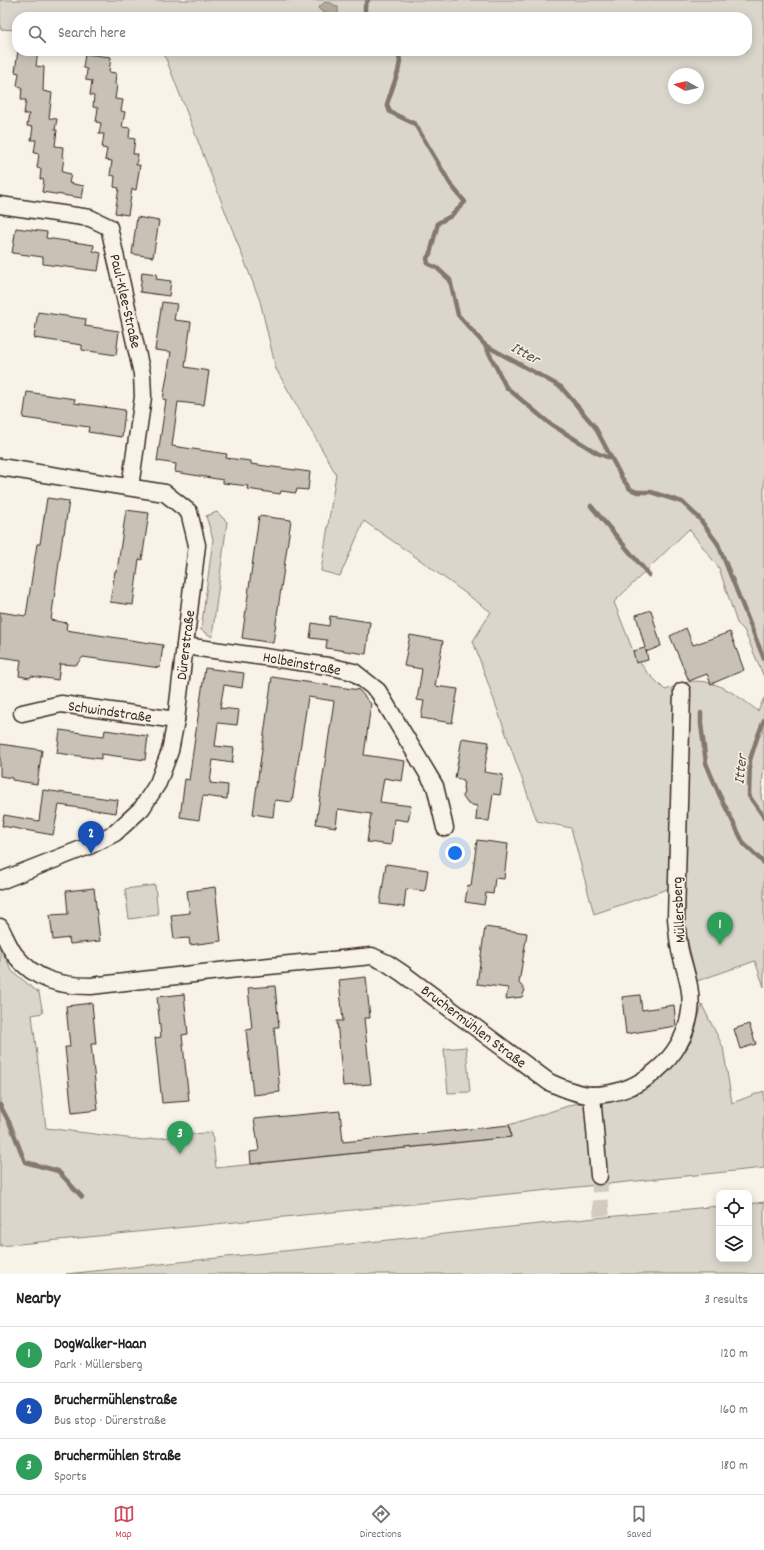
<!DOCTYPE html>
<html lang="en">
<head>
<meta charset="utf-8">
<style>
  :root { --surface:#fff; --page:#f6f6f6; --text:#222; --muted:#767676; --line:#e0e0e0; --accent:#d1495b }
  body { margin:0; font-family:Dekko,sans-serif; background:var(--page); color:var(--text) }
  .controls { position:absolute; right:12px; bottom:12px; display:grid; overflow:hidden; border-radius:8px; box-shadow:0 2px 10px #0003 }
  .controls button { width:36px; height:36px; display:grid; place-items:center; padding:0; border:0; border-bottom:1px solid var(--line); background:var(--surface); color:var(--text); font:20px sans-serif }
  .compass { position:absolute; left:668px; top:68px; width:36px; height:36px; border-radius:50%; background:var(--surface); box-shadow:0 2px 10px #0003; rotate:278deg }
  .you { position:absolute; left:455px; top:853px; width:14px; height:14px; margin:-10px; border:3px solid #fff; border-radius:50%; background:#1a73e8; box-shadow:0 0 0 6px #1a73e833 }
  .badge { display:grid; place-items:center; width:26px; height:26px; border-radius:50%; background:var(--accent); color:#fff; font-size:13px; font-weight:700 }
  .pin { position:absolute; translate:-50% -33px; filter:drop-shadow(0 1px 2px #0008) }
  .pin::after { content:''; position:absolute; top:21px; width:14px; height:12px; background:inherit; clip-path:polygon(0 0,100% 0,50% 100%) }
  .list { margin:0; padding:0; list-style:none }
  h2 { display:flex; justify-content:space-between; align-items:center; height:52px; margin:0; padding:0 16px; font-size:17px }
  h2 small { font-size:13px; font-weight:400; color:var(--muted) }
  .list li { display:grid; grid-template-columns:26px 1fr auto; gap:12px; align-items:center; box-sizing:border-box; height:56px; padding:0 16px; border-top:1px solid var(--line) }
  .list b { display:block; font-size:15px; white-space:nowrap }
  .list p { margin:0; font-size:13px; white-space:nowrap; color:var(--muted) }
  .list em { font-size:13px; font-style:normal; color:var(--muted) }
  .icon { flex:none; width:22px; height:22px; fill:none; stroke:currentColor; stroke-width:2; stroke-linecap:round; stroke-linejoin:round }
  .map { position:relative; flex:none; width:764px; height:1274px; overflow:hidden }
  .search { position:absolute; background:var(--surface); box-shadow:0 2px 10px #0003; left:12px; right:12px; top:12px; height:44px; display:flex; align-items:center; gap:10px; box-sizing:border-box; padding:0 14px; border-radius:16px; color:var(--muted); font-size:15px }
  .sheet { height:220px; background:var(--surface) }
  nav { display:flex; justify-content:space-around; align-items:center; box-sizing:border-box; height:56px; border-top:1px solid var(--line); background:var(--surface); font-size:11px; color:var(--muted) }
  nav a { display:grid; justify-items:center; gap:2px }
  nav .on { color:var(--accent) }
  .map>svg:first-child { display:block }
</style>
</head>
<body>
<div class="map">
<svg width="764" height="1274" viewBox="0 0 764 1274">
  <rect width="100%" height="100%" fill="#f7f3e8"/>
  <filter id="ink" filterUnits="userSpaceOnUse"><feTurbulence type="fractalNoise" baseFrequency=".025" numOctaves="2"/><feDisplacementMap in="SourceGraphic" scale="8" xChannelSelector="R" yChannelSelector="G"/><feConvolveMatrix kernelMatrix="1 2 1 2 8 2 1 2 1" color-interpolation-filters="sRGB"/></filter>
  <g filter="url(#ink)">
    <!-- green -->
    <g fill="#dbd6cb" stroke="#8b8074" fill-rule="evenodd">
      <path d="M0,0H764V677L744,630L737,623L719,568L689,529L614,602L633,651L646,671L665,690C672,688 681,684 688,682C715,677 738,696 758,711L764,698V763L761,799L764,802V987L755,961L697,981L685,929V883L594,914L571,828L537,821L473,641L491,612L420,560L364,521L340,576L321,571L336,474L276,369L260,301L163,51H747V17H17V30L0,29ZM674,74H698V98H674Z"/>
      <polygon points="217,512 227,522 212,637 201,630 213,539 206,516"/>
      <polygon points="155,885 158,915 129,919 125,889"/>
      <polygon points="0,947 12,971 39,993 43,1013 32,1015 46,1128 143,1140 212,1132 216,1168 511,1137 509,1125 574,1104 606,1100 648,1089 673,1066 691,1042 702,1005 723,1047 732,1103 764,1091 764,1168 0,1246"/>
      <polygon points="466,1047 470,1092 448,1093 444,1049"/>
      <polygon points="764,1202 764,1274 66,1274 596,1218 719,1206 719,1259 749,1259 749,1204"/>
    </g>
    <!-- water -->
    <polygon fill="#b4aca0" stroke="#84786c" points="325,2 331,3 338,7 338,17 329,17 329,13 322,12 318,8"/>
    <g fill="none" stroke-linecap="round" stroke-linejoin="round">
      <!-- stream -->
      <g stroke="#84786c" stroke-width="4.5">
        <polyline points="365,17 365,6 368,0"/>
        <polyline points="398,51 400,61 398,72 387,104 390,112 415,124 451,185 465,202 451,216 438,223 430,254 427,258 428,264 437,268 450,280 458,315 485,345 561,387 595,427 622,478 630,489 637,492 651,492 682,502 699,518 718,544 764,659"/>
        <polyline points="485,345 506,387 549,423 597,453 612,459"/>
        <polyline points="591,506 649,575"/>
        <polyline points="701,713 701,724 706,763 719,794 744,844 764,863"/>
        <polyline points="764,720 757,738 750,760 749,796 764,817"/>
        <polyline points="0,1105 10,1124 25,1162 58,1171 82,1197"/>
      </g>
    </g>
    <!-- building -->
    <g fill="#c8c1b6" stroke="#3b2a1e">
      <polygon points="18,51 38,51 36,66 44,67 43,91 52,93 49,118 57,119 55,130 57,130 55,146 63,147 62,157 64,157 62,172 71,174 69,183 84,186 82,198 42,192 44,180 40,179 41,169 37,168 39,154 34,153 36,140 31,140 33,127 27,126 29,114 24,114 26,100 21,100 22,87 17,86 19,73 15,72"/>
      <polygon points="85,54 111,57 109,72 116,73 115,84 117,85 115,99 123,100 121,111 125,112 122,127 130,128 129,138 135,139 133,154 138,154 136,165 140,165 136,190 132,189 128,215 115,213 119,188 114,187 115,176 110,175 112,161 105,160 107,149 102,148 104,134 99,134 101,123 96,122 98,108 93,107 94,96 90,95 92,81 86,80 87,69 83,68"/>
      <polygon points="137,217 159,221 153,257 132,254"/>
      <polygon points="16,228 47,232 46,238 94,245 93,251 101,253 98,271 43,264 43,257 12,253"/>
      <polygon points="142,272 157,274 156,279 171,281 169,296 140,292"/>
      <polygon points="162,302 177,304 174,320 191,322 185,367 209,371 204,405 178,402 172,446 227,454 226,458 251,461 251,464 310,472 308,490 297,489 296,493 281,491 280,494 247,489 248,486 223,483 223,480 175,472 176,464 157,461 166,400 163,399 171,352 155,350"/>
      <polygon points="38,312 86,319 85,326 119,331 116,355 82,350 82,345 34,338"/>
      <polygon points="27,392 75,399 74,403 125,410 122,437 88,432 89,427 23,418"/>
      <polygon points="47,498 69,501 64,534 63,534 51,620 67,623 66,630 163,645 160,668 83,657 76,665 60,664 58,680 31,676 30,678 19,676 21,660 0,657 0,612 26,616 37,544 40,544"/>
      <polygon points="126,510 149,513 142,560 139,559 133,605 110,602 115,571 117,571"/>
      <polygon points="259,516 291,520 273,643 242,638"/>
      <polygon points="651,610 661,646 646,652 646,650 648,660 636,663 633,651 645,648 636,615"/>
      <polygon points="330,616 370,622 366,654 326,648 327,640 310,638 312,623 329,626"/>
      <polygon points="686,628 693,645 730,632 744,670 711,684 707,674 689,681 670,636"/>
      <polygon points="410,635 443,641 435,686 458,689 452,723 421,718 424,701 417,700 422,669 404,666"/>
      <polygon points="205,668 244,673 242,688 224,685 220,708 239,710 237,725 218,723 215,746 234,748 232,763 213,760 210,783 228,785 227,799 203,796 199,820 180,817 185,779 189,780"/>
      <polygon points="272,677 359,690 371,704 364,755 405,761 402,781 384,778 380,802 411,806 408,821 394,819 391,845 367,842 371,814 338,809 336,827 316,824 334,701 308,697 292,802 275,800 273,817 253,814"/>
      <polygon points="60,730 104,736 105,730 148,736 145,760 101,754 101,759 57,753"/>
      <polygon points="462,738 489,742 484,772 503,775 500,795 493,794 489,821 476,820 477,806 468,804 463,797 464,789 463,789 464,780 455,778"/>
      <polygon points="0,744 42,750 37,784 12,780 12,778 0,776"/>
      <polygon points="43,790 118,800 116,813 59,805 53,835 2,826 4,815 39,821"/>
      <polygon points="477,840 508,844 504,879 495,878 493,894 486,893 484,905 465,902 468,885 471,886"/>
      <polygon points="386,864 428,870 425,891 406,889 404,907 380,904"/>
      <polygon points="215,887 221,941 190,945 189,938 174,939 171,915 190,913 187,891"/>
      <polygon points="94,888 100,941 70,944 69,938 53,940 50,915 68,914 66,891"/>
      <polygon points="485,927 527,933 519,983 525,990 522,997 506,999 508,988 477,984"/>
      <polygon points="366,977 370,1018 364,1018 371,1084 343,1086 337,1021 343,1021 339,980"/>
      <polygon points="275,986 279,1027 274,1027 280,1092 253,1095 246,1030 252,1029 248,988"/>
      <polygon points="184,994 188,1034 182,1035 189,1101 162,1103 155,1038 161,1037 157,997"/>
      <polygon points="640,995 642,1010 674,1005 676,1026 626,1034 622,997"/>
      <polygon points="92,1003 96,1044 91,1044 98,1110 72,1113 65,1047 70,1047 66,1006"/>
      <polygon points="749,1024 756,1044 740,1049 734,1029"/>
      <polygon points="340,1111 343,1142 509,1125 511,1137 251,1164 250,1152 259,1151 254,1119"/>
    </g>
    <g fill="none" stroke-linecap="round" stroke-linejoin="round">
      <!-- minor-tunnel -->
      <polyline stroke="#d1cbc0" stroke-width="16" stroke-dasharray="16 8" stroke-linecap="butt" points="599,1176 602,1222"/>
      <defs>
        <g id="minor">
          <polyline points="0,205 90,218 109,227 142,374 143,397 130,487"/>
          <polyline points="0,467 165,493 189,512 197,545 176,720 170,751 158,783 142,808 115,833 89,846 0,881"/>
          <polyline points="185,646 328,666 354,672 378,691 435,786 445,828"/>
          <polyline points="22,713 61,704 176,720"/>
          <path d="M0,927C5,936 9,947 15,955C35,980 60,986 91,986L228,970L372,956L387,963L402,973L549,1082C562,1088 578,1095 592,1095C639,1095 684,1058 690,1011C693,991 685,971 680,951C678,941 677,929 676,918L682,691"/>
          <polyline points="592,1095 599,1176"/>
        </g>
      </defs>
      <!-- minor casing -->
      <use href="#minor" stroke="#3b2a1e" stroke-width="19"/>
      <!-- minor -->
      <use href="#minor" stroke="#f7f3e8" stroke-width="16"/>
    </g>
  </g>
  <g text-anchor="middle" stroke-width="3" stroke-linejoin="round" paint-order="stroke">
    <!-- street labels -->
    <g font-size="15" fill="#3b2a1e" stroke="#f7f3e8">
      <text transform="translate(126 301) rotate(77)" y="5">Paul-Klee-Straße</text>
      <text transform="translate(185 645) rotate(-83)" y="5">Dürerstraße</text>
      <text transform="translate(302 663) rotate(10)" y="5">Holbeinstraße</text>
      <text transform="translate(110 711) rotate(8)" y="5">Schwindstraße</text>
      <text transform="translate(678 910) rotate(-93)" y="5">Müllersberg</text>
      <text transform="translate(474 1026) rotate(37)" y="5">Bruchermühlen Straße</text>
    </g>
    <!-- water labels -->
    <g font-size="16" font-style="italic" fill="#5f5145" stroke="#f7f3e8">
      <text transform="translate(526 352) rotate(29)" y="6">Itter</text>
      <text transform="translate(739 769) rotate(-84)" y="6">Itter</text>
    </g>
  </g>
</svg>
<div class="controls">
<button><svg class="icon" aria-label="locate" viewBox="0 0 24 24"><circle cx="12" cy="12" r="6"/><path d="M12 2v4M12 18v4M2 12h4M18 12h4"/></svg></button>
<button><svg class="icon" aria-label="layers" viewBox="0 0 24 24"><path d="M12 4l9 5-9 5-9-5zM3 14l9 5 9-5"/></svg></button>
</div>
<svg class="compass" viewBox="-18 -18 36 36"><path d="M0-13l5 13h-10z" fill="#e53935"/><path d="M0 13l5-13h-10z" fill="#767676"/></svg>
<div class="you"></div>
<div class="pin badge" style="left:720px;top:945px;background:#2e9e5b">1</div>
<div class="pin badge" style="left:91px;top:854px;background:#1a4fb4">2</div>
<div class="pin badge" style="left:180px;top:1154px;background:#2e9e5b">3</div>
<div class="search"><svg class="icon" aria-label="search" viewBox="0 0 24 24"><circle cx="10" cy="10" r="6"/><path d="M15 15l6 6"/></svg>Search here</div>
</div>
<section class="sheet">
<h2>Nearby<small>3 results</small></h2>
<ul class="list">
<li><span class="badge" style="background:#2e9e5b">1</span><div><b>DogWalker-Haan</b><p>Park · Müllersberg</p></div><em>120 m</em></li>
<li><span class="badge" style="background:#1a4fb4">2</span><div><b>Bruchermühlenstraße</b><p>Bus stop · Dürerstraße</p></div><em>160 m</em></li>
<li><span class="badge" style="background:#2e9e5b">3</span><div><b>Bruchermühlen Straße</b><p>Sports</p></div><em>180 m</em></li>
</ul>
</section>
<nav>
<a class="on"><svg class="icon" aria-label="map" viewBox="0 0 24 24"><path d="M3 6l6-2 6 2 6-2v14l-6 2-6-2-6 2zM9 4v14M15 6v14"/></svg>Map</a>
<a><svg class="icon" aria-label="directions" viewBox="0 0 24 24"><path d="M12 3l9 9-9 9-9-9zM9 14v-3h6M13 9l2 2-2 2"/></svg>Directions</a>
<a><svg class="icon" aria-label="saved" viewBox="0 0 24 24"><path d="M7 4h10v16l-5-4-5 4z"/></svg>Saved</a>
</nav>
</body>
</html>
